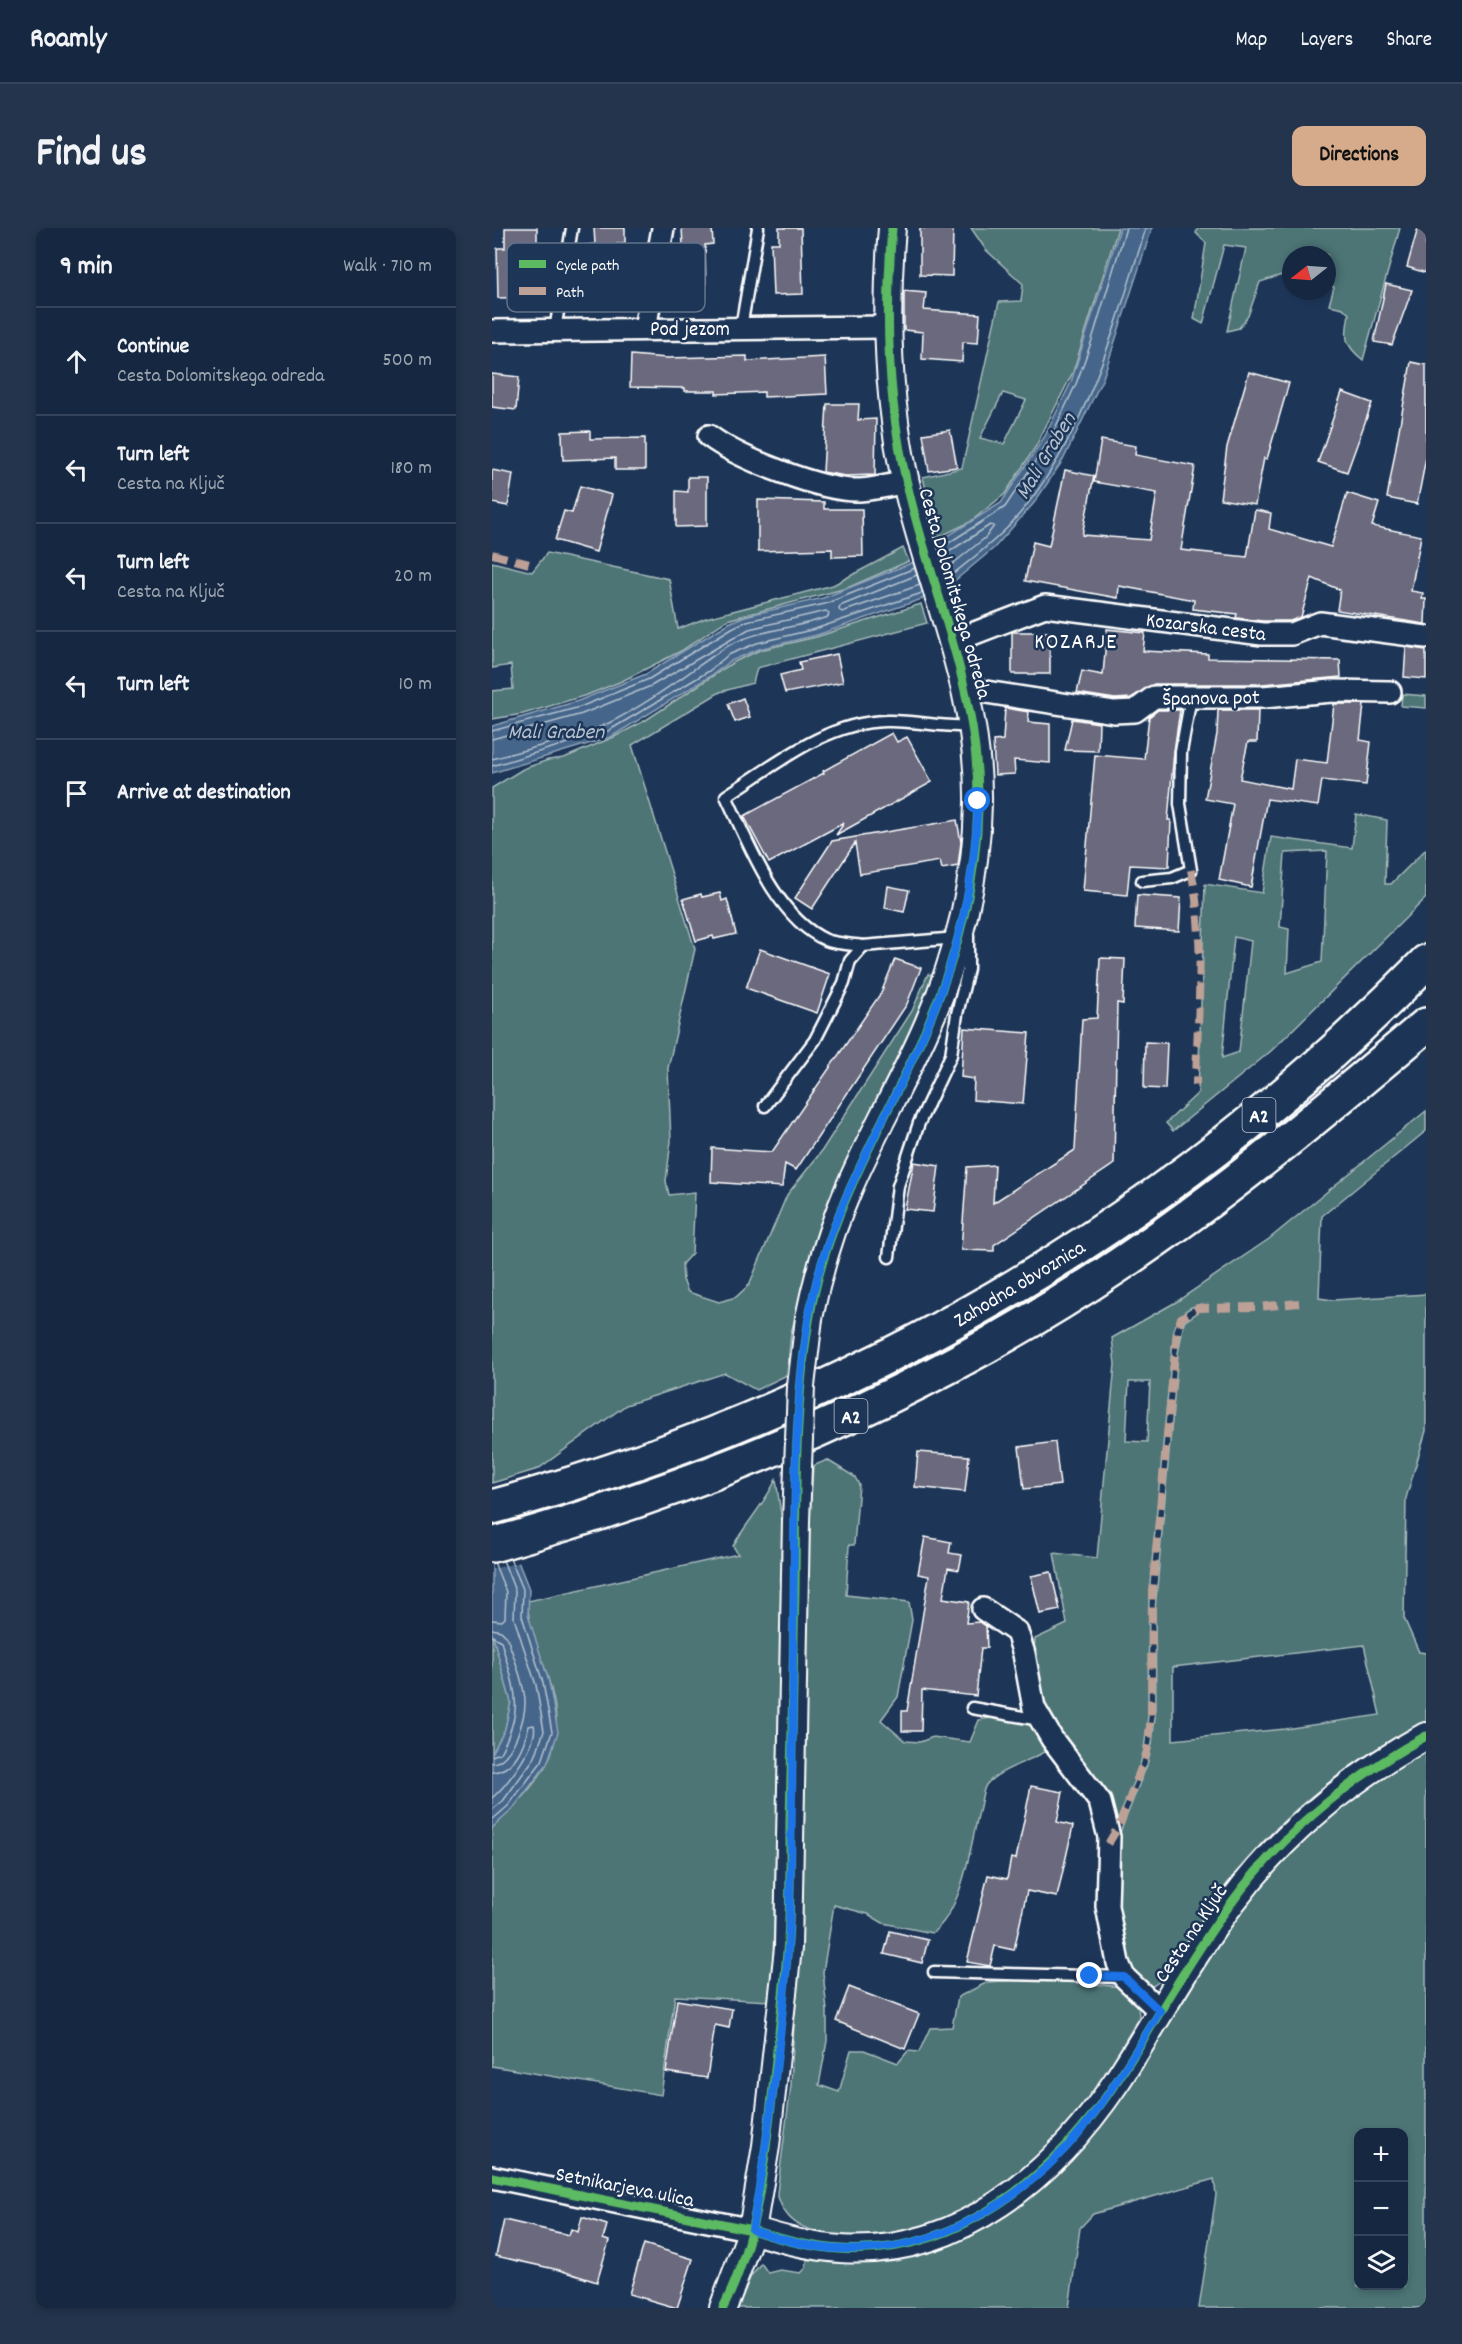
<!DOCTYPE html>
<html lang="en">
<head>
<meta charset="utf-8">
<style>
  :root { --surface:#162841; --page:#23344c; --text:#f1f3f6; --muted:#9ea6b1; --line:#35445a; --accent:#d6ab8b }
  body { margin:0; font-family:Dekko,sans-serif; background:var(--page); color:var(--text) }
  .controls { position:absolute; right:18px; bottom:18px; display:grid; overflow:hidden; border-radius:12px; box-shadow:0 3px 9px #0003 }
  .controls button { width:54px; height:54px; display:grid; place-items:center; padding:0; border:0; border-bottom:2px solid var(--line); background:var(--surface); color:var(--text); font:30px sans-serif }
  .compass { position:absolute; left:790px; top:18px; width:54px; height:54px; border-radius:50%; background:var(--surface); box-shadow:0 3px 9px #0003; rotate:253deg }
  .stop { position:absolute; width:18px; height:18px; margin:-14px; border:4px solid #1a73e8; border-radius:50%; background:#fff }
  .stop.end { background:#1a73e8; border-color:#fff; box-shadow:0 2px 6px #0008 }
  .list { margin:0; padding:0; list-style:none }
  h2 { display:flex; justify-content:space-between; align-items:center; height:78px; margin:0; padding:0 24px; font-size:26px }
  h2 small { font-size:20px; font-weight:400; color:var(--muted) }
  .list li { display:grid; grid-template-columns:39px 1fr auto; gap:18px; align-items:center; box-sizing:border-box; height:108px; padding:0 24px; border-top:2px solid var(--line) }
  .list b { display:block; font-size:22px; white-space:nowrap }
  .list p { margin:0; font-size:20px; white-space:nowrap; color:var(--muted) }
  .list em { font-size:20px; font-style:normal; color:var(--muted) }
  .icon { flex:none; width:33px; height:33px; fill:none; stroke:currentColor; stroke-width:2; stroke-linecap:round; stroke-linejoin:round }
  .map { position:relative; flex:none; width:934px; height:2080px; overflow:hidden; border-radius:12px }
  header { display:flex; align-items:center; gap:36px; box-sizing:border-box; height:84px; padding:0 30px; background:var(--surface); border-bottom:2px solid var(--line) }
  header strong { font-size:28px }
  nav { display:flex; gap:33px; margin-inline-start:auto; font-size:21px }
  .intro { display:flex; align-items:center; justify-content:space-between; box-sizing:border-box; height:144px; padding:0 36px }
  h1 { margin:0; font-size:42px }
  .button { padding:15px 27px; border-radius:12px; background:var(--accent); color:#111; font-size:21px; font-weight:700 }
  main { display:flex; gap:36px; padding:0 36px }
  aside { flex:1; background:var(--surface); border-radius:12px; box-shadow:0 3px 9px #0003 }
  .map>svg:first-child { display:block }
</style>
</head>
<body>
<header>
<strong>Roamly</strong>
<nav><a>Map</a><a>Layers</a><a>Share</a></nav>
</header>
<div class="intro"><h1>Find us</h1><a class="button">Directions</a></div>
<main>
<aside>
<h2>9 min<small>Walk · 710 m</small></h2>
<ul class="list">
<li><svg class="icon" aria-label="ahead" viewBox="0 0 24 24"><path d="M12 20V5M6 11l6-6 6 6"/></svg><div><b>Continue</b><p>Cesta Dolomitskega odreda</p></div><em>500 m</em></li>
<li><svg class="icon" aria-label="left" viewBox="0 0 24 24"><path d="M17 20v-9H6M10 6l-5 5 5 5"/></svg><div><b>Turn left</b><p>Cesta na Ključ</p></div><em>180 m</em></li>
<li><svg class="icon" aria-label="left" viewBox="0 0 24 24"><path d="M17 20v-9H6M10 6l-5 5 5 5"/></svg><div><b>Turn left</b><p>Cesta na Ključ</p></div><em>20 m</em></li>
<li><svg class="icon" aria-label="left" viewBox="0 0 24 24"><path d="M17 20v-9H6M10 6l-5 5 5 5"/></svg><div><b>Turn left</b></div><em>10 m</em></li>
<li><svg class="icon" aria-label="arrive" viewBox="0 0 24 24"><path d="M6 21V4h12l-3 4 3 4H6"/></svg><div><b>Arrive at destination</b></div></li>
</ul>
</aside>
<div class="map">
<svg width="934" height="2080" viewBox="0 0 934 2080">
  <rect width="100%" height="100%" fill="#1d3557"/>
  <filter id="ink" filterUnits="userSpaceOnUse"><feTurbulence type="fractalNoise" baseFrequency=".0167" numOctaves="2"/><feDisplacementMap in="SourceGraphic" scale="12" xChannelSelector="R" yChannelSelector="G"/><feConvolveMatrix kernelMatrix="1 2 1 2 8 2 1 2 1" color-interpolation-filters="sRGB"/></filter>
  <g filter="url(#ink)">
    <!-- green -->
    <g fill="#4e7476" stroke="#a6baba" stroke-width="1.5" fill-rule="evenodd">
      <path d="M479,0H626L581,144L544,218L513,266L478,294L445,310L431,249L470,240L507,74L529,73L531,56L494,22ZM511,165L534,172L512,216L488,210Z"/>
      <path d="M706,0H908L871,132C851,116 853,109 857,86L851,80L837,77L842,59L835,57V27H799V49L790,47L768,54L756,88L747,100L735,103L754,20L732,17L711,96L702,91L714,15L704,5Z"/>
      <polygon points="411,320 417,333 355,360 235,392 189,423 130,453 95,467 31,486 0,491 0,463 21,461 19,437 0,440 0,334 40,344 55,325 177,351 186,401 214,390 341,357"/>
      <polygon points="429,376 435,395 265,440 261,455 228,464 140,517 203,721 176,840 179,913 174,953 177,967 203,964 200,1025 190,1036 191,1052 196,1064 227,1074 244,1069 257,1057 295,967 329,924 420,783 436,746 443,749 318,1035 299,1105 295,1147 264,1162 233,1145 134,1177 46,1241 0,1255 0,560 31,541 56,532 72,530 122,509 154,492 240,435 268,422 324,409"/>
      <polygon points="910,466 934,468 934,480 909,478"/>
      <path d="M864,586L895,592L893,656H899L934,621V670L779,823L681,903L674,895L706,865L713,656L770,665L779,609L860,620ZM835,623L830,734L795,745L797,701L788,699L793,625ZM742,709L759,713L747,824L730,830Z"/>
      <path d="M934,883V903L830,988L827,1070L841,1072L934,1066V1203L914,1270L912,1390L927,1424L934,1425V1493C866,1527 801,1577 752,1635C738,1651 725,1669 713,1686C699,1706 680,1749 659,1759L651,1758L640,1743L630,1716L624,1681L625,1612L655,1537L660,1516L664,1480L663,1382L686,1125L692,1094L709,1082V1076C693,1080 688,1086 682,1101L657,1366L656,1488L652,1522L645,1548L623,1598C588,1542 535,1481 543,1411L575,1396L562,1325L605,1330L623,1136L620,1110L684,1074L777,1011ZM637,1154H658L655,1214L634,1213ZM872,1417L888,1487L793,1501L681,1512V1439Z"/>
      <path d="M335,1232L363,1249L367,1257L362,1317H357L354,1367L417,1374L420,1392L406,1469L389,1492L413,1513L428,1514L441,1509L478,1514L487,1492C505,1487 523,1492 540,1496L558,1521C539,1533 507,1541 494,1557C490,1563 489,1576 487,1583C478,1620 471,1682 440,1705L391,1695L376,1686L342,1677L331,1744L335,1783V1813L327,1857L347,1864L359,1822H372L406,1835L416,1823L427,1824L438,1800L460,1799L466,1769L496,1754L540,1751L632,1759L646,1777L647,1788C597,1883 524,1977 414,2002C391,2007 366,2011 342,2007C313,2002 293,1997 285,1965L299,1857L303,1775L317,1298L321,1238Z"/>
      <path d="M284,1251L292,1308L280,1773L183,1768L169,1867L0,1838V1600C58,1543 81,1518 51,1435C44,1414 35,1396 36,1373L246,1326L241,1318C254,1295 274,1274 284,1251Z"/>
      <polygon points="0,1405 19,1474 13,1501 0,1526"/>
      <path d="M934,1522V2080H707L724,1967L722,1951L601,1986L588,2000L577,2080H245L259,2048L269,2035L276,2045L288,2042L309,2045L314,2040L316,2028C364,2039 407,2034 454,2017C604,1965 651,1812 739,1695C771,1653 805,1611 846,1578C873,1557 905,1540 934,1522ZM866,1904H912V2058H866Z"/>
    </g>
    <!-- water -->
    <g fill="#45668a" stroke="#8fa3b9" stroke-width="1.5">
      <polygon points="628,0 660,0 611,150 571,232 542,275 502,320 460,355 433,370 325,407 267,421 239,433 220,447 119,509 0,545 0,498 86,473 154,446 237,395 253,388 331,370 422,334 446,314 509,275 553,208 579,154"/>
      <polygon points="0,1268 37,1361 36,1387 57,1454 66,1504 55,1536 20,1582 0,1600 0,1526 13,1501 19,1474 0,1405"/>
    </g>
    <!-- pier -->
    <polygon fill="#1d3557" points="0,1265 29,1334 0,1341"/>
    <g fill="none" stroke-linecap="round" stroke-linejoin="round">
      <!-- shore -->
      <g stroke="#b5c2d0" stroke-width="1.5">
        <polyline points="447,321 513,279 558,211 584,156 599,115 634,0"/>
        <polyline points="449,329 498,297 502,298 493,310 453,342"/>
        <polyline points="425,347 348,378 347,382 350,384 428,357"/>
        <path d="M456,350C476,334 497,318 515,300C590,221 622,102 654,0"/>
        <polyline points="0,503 88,479 157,451 240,400 255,393 333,376 423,340"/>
        <path d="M0,511L90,486L159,458L257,401L334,383L337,385L336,389C302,401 260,402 231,421C193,447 156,476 115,496C79,512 38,520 0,531"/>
        <polyline points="0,538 116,503 217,443 236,427 265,415 323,401 430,365"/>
        <polyline points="0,1392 10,1393 13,1390 14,1364 2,1334"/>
        <path d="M0,1401L9,1403L15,1409C21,1428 32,1453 33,1473C34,1490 20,1534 0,1535"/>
        <path d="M0,1408L9,1413C22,1462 34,1477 8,1525L0,1528"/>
        <path d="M0,1544C23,1543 32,1517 37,1498L42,1497C47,1516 14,1558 0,1570"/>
        <polyline points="0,1582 11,1573 43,1529 52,1503 44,1457 22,1390 23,1363 11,1332"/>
        <polyline points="0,1592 16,1578 50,1533 60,1504 51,1455 30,1388 31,1361 18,1330"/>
      </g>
    </g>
    <!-- building -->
    <g fill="#6a697d" stroke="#fff" stroke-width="1.5">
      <polygon points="13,0 45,0 45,20 35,20 37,69 6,70 5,20 13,20"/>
      <polygon points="102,0 133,0 133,15 125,15 127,68 97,68 95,17 103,16"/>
      <polygon points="190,0 220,0 221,16 213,17 214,69 184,70 183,18 191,18"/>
      <polygon points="287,0 309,0 311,66 281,67 279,15 287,15"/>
      <polygon points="428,0 461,0 460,48 428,47"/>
      <polygon points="926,0 934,0 934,45 915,39"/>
      <polygon points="894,56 920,62 900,117 882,114"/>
      <polygon points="412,63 434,65 432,82 488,86 486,115 471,114 470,134 430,131 431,104 412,102"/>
      <polygon points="139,127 175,130 255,128 255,133 333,129 335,166 272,169 272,164 224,166 224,163 193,163 193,160 138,159"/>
      <polygon points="919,134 934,137 934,230 925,276 895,270"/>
      <polygon points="757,144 797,155 775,231 772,230 763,277 728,271 735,219"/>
      <polygon points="0,146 27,149 24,182 0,179"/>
      <polygon points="850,164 880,175 855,244 826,234"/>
      <polygon points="335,176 367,176 366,192 384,191 383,247 354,248 331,244"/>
      <polygon points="458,202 465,239 437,243 431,206"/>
      <polygon points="98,203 98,211 153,210 153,242 123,242 123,230 71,232 70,204"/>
      <polygon points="609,212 644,218 643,227 703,238 689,322 755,329 763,282 779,285 777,301 839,319 855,265 887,275 880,298 929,308 919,363 931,365 930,371 934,371 933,396 845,382 848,362 820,350 809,389 798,393 771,393 744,390 745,386 701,381 702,372 627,358 626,370 533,353 541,314 557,318 573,242 602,248 590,307 657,312 665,265 602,254"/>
      <polygon points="0,242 21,246 16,278 0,275"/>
      <polygon points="196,249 215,249 215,298 184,299 184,263 196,264"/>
      <polygon points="88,258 120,267 104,324 63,312 72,283 80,285"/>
      <polygon points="266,272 332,274 332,281 370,281 371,328 340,329 340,321 266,323"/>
      <polygon points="615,401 653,405 651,423 716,426 716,430 848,432 849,449 770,456 662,456 639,470 623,471 585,465 590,443 611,447"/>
      <rect x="520" y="404" width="38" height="42"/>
      <polygon points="914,419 934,422 934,451 912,449"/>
      <polygon points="345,426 351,454 293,465 288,447 309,442 307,434"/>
      <polygon points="251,470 258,489 243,494 236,476"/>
      <polygon points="842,476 872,476 868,512 879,514 874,557 830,552 826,578 775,571 759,659 727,652 741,576 713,571 725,506 726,482 766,482 765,514 756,514 748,551 799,561 803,531 835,535"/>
      <polygon points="513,480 537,484 536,494 558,496 558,535 522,532 523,546 503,547 501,513 511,512"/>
      <polygon points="666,482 688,482 682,523 676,592 679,592 677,639 638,637 635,667 591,663 603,527 652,531 657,489"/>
      <polygon points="580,491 607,495 606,523 573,522"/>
      <polygon points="400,505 405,514 415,509 440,554 344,607 352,595 277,635 252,588 332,545 331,543"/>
      <polygon points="465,592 469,614 466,638 450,641 448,633 368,646 363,615 320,681 303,670 340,613"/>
      <polygon points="396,658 417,662 412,684 393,680"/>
      <polygon points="228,665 230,673 235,671 244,706 222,711 221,708 204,713 191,671 209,666 210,669"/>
      <polygon points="645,667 689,670 687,703 643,700"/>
      <polygon points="268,721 338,746 325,785 254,760"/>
      <polygon points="608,730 633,731 631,776 625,775 622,936 502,1017 502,1023 469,1022 475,939 503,937 501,975 583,922 590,791 605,790"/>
      <polygon points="403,731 429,740 415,776 304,942 293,936 290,959 219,954 220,920 280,924 389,765"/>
      <polygon points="472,800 537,805 531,876 481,872 482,851 469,849"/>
      <polygon points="653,814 675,815 673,861 652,860"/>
      <polygon points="422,934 447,938 441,984 413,981"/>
      <polygon points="563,1214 568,1257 532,1261 527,1219"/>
      <polygon points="426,1224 477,1228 473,1264 423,1259"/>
      <polygon points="433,1309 459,1314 457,1325 470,1327 467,1342 456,1340 451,1370 477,1374 474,1395 488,1394 494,1398 495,1420 489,1420 484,1468 430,1462 429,1503 410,1503 410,1483 415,1483 437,1348 426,1346"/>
      <polygon points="559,1344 568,1382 548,1386 539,1348"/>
      <polygon points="539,1558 571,1564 565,1594 581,1598 565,1669 535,1663 522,1722 503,1718 498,1738 475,1734 496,1647 515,1651 519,1630 524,1631"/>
      <polygon points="398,1703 436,1712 430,1735 392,1726"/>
      <polygon points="357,1759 427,1786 413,1821 344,1793"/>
      <polygon points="185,1772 240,1781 237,1800 223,1797 215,1850 174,1844"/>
      <polygon points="90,1989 115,1997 111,2011 117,2013 105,2054 67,2042 4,2028 12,1992 77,2007 79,2001 86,2004"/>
      <polygon points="152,2016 201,2031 185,2080 137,2066"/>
    </g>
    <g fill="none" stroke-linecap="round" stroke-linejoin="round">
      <defs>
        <g id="service">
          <polyline points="249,100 266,0"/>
          <polyline points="63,102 80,0"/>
          <polyline points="650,653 680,650 699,642 688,576 689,524 699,469"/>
          <path d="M371,718C359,716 344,716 334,712C284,690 256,614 234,568C283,537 334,494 394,493C423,492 451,500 481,498"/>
          <polyline points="273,878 323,812 352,755 358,733 371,718 465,710"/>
          <polyline points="397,1029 406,958 427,895 459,827 465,786 476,741 476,707"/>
          <polyline points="480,1480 548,1492"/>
          <polyline points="442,1744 632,1749"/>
        </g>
        <g id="minor">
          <polyline points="153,101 171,0"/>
          <polyline points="0,103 397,99"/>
          <path d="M217,208C246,230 332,264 368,262C384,261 399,257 414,254"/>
          <polyline points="462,413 553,378 770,406 800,406 828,395 934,409"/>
          <polyline points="475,461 622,484 643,483 662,469 771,469 840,463 898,464"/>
          <polyline points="491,1381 525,1404 532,1426 542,1480 560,1511 608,1574 617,1609 615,1678 626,1735 632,1749 668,1783"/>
          <polyline points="0,1949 260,2002"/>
        </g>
        <g id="tertiary">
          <path d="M317,1090C326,1045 339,1002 357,960C381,904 412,852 436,796C466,728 485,650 486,575C488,462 439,363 414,255C395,172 393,84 400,0"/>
          <path d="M260,2002C288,2011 318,2019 348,2021C467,2029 562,1947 625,1853C664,1794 697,1731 740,1674C792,1604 858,1550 934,1508"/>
          <polyline points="231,2080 260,2002 274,1918 296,1720 304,1293"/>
        </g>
        <g id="motorway">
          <path d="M0,1279C357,1182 675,999 934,734"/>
          <path d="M0,1317C222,1256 434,1166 627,1037C735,965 835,881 934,797"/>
        </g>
      </defs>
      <!-- service casing -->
      <use href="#service" stroke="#fff" stroke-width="15"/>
      <!-- minor casing -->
      <use href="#minor" stroke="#fff" stroke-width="26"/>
      <!-- tertiary casing -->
      <use href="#tertiary" stroke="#fff" stroke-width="30"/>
      <!-- motorway casing -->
      <use href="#motorway" stroke="#fff" stroke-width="38"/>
      <!-- service -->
      <use href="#service" stroke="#1d3557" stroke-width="10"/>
      <!-- minor -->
      <use href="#minor" stroke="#1d3557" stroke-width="21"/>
      <!-- tertiary -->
      <use href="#tertiary" stroke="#1d3557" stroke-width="26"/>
      <!-- motorway -->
      <use href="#motorway" stroke="#1d3557" stroke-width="33"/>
      <defs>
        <polyline id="tertiary-bridge" points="304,1293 309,1158 317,1090"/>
      </defs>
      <!-- tertiary-bridge casing -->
      <use href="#tertiary-bridge" stroke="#fff" stroke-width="30" stroke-linecap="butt"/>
      <!-- tertiary-bridge -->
      <use href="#tertiary-bridge" stroke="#1d3557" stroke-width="26"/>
      <!-- quiet -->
      <g stroke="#bda197" stroke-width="8" stroke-dasharray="15 8" stroke-linecap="butt">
        <polyline points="0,326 37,336"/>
        <path d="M699,642C714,711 705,786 704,857"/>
        <polyline points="616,1616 628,1596 655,1524 659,1490 660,1364 685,1103 689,1090 706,1080 766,1079 807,1075"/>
      </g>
      <defs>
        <g id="cycleway">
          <path d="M0,1949L260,2002C288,2011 318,2019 348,2021C467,2029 562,1947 625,1853C664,1794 697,1731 740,1674C792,1604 858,1550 934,1508"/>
          <path d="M231,2080C268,2008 274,1921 283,1841C287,1802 292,1763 295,1724C299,1681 298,1638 298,1595C300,1517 301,1438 303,1360C304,1271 302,1181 317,1093C334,984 394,895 436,796C465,728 485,652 486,578C488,462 440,365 415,256C395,172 393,85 400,0"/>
        </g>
      </defs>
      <!-- cycleway casing -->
      <use href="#cycleway" stroke="#1d3557" stroke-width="13"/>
      <!-- cycleway -->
      <use href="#cycleway" stroke="#5cba63" stroke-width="9"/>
    </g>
  </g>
  <g fill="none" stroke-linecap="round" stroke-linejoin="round" filter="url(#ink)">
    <!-- route -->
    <path stroke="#1a73e8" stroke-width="8" d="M486,573C483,650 467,724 437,794C395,894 333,984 316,1093C299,1204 303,1319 301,1431C300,1526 301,1622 296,1718C290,1813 276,1908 260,2002C288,2011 318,2020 348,2021C443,2027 533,1972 591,1900C620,1863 644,1823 668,1783L632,1749L598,1748"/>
  </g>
  <g text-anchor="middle" stroke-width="5" stroke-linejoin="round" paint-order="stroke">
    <!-- shield labels -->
    <g fill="#1d3557" stroke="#bbc2cd" stroke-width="1.5">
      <rect x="750.5" y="870" width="33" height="34" rx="4.5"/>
      <rect x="342.5" y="1171" width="33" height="34" rx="4.5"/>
    </g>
    <g font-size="20" font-weight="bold" fill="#fff">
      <text x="767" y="894">A2</text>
      <text x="359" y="1195">A2</text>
    </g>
    <!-- street labels -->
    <g font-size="21" fill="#fff" stroke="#1d3557">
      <text x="198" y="107">Pod jezom</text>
      <text transform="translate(464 365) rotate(74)" y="7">Cesta Dolomitskega odreda</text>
      <text transform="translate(714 398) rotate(7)" y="7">Kozarska cesta</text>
      <text transform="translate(719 469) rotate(-1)" y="7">Španova pot</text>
      <text transform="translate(527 1055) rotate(-31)" y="7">Zahodna obvoznica</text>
      <text transform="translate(698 1705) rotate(-56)" y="7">Cesta na Ključ</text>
      <text transform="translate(133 1958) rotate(11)" y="7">Setnikarjeva ulica</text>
    </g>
    <!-- water labels -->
    <g font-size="22" font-style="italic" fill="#b5c2d0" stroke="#1d3557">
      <text transform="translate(552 227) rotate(-59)" y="8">Mali Graben</text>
      <text x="64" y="510">Mali Graben</text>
    </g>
    <!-- neighbourhood labels -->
    <g font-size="22" letter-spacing="1.5" fill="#fff" stroke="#1d3557">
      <text x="584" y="420">KOZARJE</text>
    </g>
  </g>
  <!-- legend -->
  <rect x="15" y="15" width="198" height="69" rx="9" fill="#1d3557" stroke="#617289" stroke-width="1.5"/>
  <rect x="27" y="32" width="27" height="8" fill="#5cba63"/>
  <rect x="27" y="59" width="27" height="8" fill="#bda197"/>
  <g font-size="16" fill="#fff">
    <text x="64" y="42">Cycle path</text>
    <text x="64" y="69">Path</text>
  </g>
</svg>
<div class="controls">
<button>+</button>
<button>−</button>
<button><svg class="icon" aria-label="layers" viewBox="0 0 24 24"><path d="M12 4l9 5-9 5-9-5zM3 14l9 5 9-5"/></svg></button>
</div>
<svg class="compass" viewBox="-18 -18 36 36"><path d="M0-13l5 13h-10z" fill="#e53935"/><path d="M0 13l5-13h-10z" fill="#9ea6b1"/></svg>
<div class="stop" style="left:486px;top:573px"></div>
<div class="stop end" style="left:598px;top:1748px"></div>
</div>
</main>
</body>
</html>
